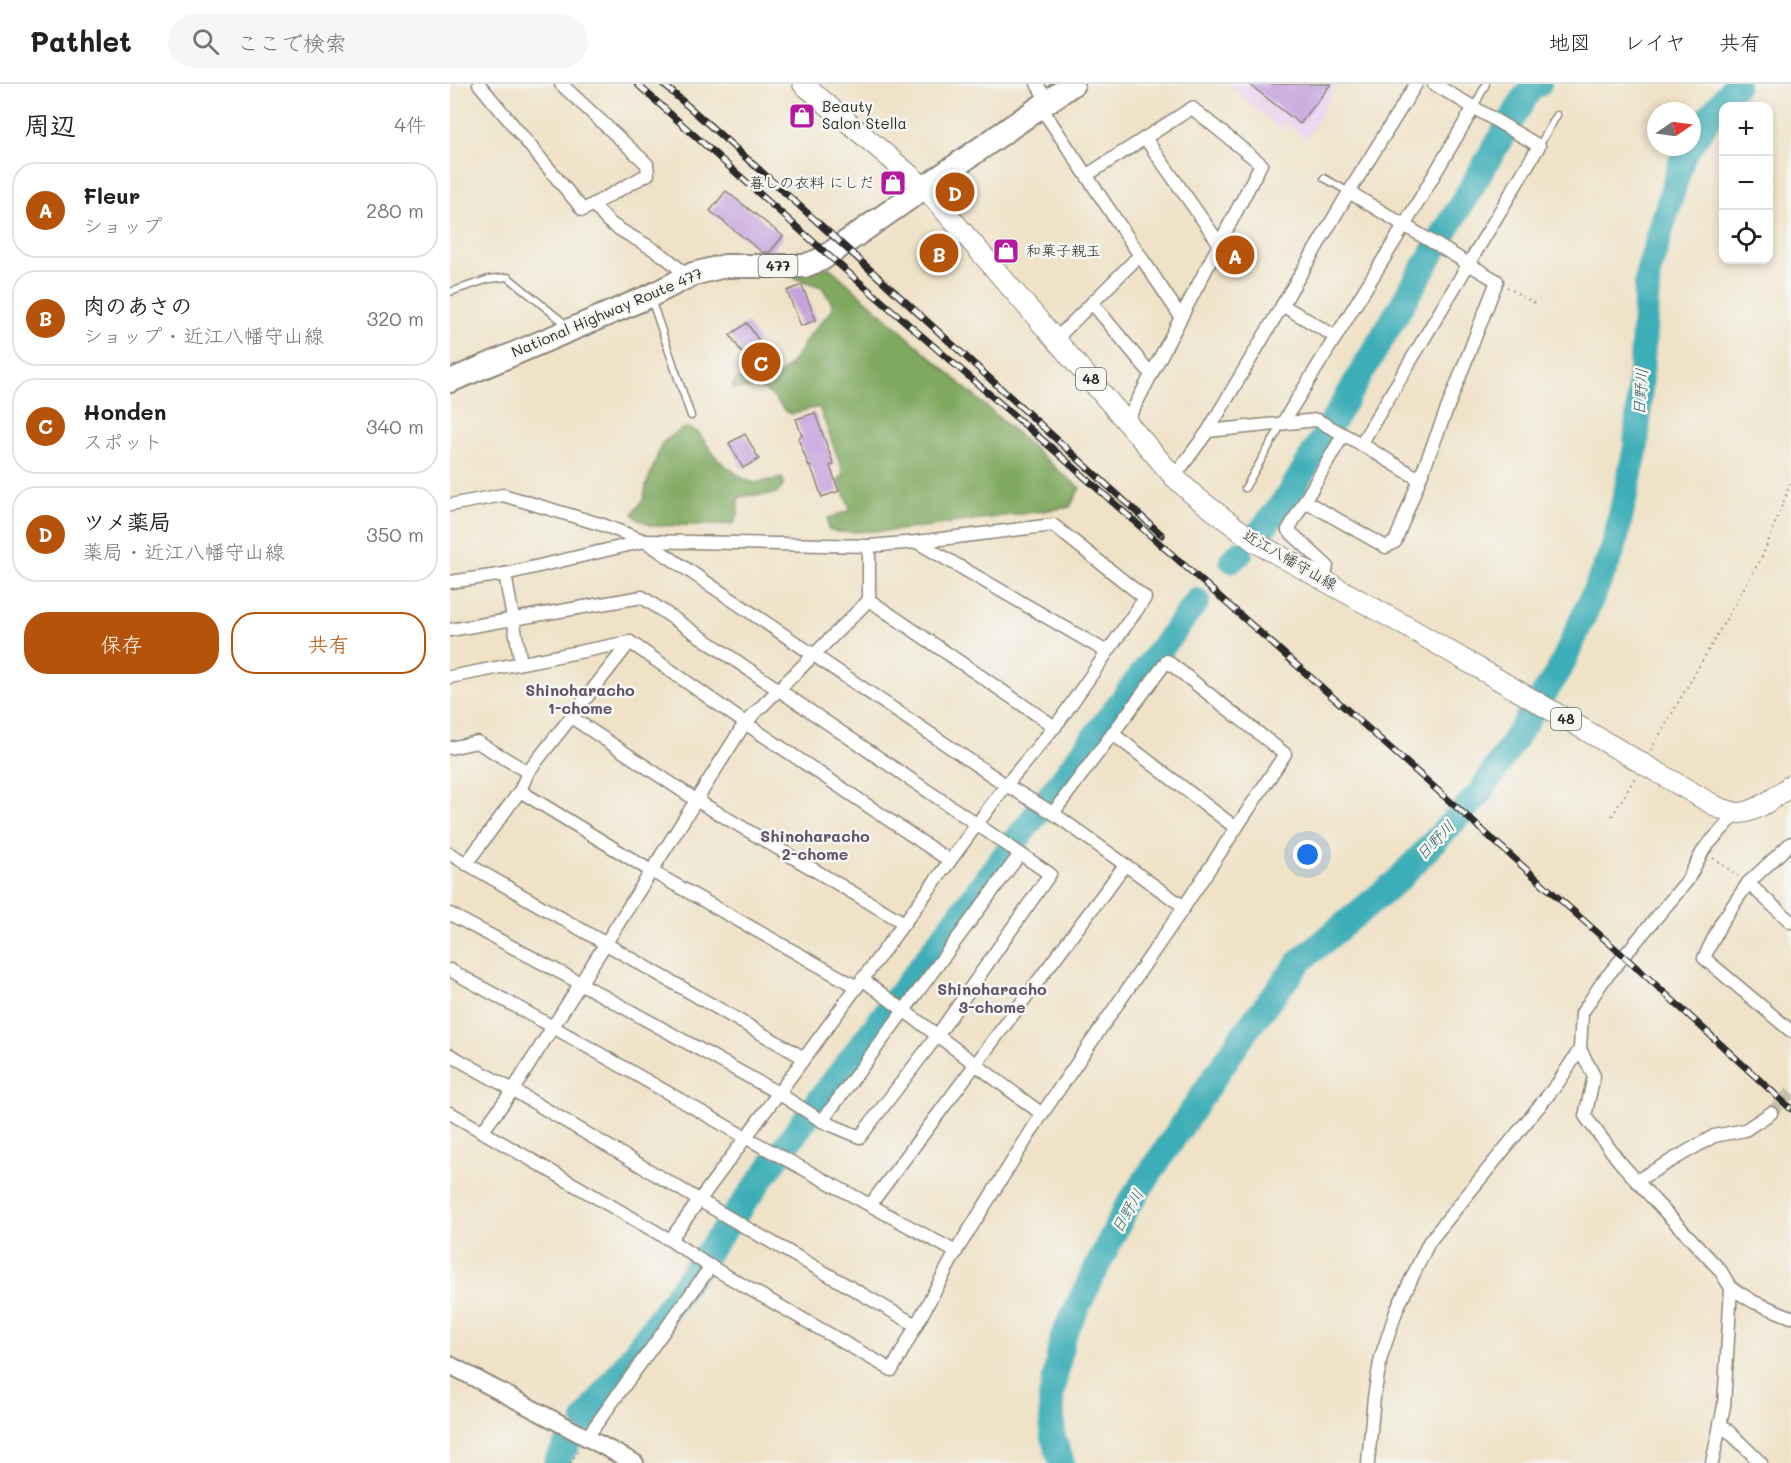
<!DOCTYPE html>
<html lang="ja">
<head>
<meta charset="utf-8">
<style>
  :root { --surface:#fff; --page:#f6f6f6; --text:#202124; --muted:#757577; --line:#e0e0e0; --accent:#b45309 }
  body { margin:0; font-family:Mali,"Klee One",sans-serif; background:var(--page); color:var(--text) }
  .controls { position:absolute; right:18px; top:18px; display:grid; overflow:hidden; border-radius:12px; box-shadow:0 3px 9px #0003 }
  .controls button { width:54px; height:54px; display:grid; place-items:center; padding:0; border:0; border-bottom:2px solid var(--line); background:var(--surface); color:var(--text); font:30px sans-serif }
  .compass { position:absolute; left:1197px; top:18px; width:54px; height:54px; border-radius:50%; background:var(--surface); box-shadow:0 3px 9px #0003; rotate:77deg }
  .you { position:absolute; left:858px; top:771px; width:21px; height:21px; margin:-15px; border:4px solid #fff; border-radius:50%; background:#1a73e8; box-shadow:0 0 0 9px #1a73e833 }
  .badge { display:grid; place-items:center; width:39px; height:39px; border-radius:50%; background:var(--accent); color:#fff; font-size:20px; font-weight:700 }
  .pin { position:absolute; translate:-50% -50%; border:3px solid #fff; box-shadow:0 2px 6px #0006 }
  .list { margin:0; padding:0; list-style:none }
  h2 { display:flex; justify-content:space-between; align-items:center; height:78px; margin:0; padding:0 24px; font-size:26px }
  h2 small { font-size:20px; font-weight:400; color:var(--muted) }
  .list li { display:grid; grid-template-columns:39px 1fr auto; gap:18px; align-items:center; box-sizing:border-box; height:96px; margin:0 12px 12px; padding:0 12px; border:2px solid var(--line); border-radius:24px }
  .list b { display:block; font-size:22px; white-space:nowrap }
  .list p { margin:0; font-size:20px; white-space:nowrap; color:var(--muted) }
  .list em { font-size:20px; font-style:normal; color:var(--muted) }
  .actions { display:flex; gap:12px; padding:18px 24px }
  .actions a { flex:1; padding:14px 0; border:2px solid var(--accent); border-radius:24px; text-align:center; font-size:21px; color:var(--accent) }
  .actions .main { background:var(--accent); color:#fff }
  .icon { flex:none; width:33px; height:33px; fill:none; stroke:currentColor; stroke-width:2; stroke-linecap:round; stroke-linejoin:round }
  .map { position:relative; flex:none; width:1341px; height:1379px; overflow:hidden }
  header { display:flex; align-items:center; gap:36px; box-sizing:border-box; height:84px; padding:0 30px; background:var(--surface); border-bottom:2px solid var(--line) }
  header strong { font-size:28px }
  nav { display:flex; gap:33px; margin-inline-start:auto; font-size:21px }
  .search { width:420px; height:54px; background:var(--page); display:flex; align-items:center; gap:15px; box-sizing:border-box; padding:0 21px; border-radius:33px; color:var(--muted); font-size:22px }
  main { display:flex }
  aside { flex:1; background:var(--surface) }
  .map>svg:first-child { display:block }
</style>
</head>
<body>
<header>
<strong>Pathlet</strong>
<div class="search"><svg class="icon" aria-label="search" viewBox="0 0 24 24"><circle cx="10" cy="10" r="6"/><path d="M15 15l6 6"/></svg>ここで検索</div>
<nav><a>地図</a><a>レイヤ</a><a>共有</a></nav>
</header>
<main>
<aside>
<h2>周辺<small>4件</small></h2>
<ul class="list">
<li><span class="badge">A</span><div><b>Fleur</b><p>ショップ</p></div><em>280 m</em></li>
<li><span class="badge">B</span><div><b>肉のあさの</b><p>ショップ · 近江八幡守山線</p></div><em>320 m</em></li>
<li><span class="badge">C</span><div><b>Honden</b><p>スポット</p></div><em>340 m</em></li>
<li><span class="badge">D</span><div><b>ツメ薬局</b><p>薬局 · 近江八幡守山線</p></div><em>350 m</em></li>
</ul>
<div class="actions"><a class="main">保存</a><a>共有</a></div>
</aside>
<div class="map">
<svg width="1341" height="1379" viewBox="0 0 1341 1379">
  <rect width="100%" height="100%" fill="#f6f6f2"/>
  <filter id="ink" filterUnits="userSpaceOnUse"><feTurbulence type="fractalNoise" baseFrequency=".0167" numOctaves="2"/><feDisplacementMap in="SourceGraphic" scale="12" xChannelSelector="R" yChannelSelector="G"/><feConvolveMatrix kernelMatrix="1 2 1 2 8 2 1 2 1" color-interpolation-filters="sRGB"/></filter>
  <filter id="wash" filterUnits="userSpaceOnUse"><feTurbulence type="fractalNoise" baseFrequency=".008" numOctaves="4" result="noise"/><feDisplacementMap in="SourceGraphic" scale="24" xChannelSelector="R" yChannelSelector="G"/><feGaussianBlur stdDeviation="1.35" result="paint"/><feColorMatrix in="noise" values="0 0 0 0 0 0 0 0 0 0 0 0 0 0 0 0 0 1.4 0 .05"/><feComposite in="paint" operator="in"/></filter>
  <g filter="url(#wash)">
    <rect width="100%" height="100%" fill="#efe2c7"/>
    <!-- built -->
    <polygon fill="#e9d2ed" points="778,0 888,0 856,56 834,38 830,46"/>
    <!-- forest -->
    <g fill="#80a960" stroke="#566a46" stroke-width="1.5">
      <path d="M379,183L609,387L630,404L620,423L443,447L387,448L378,445V434L401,426L388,396L394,390L369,323L340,330C334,326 331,322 326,316C314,300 301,304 283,305V300L287,295L297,294L308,297L331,290L347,272L359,252L382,226V219L372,203L344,194L346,188Z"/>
      <path d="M238,344L248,348L268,376L294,395L304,399L332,394L334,399C328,419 303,406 288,414V431L283,440L203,442L186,434L183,429L194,415L196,402L212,359L232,345Z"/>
    </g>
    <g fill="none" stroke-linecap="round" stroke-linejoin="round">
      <!-- river -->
      <g stroke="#3eaeb7" stroke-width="26">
        <polyline points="1242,59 1260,32 1286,0"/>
        <polyline points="810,448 839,411 1075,13 1082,3 1089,0"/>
        <polyline points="782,476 790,469"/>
        <polyline points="135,1336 351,1041 747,517"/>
        <polyline points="106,1379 118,1359"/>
        <polyline points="612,1379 603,1353 601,1314 613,1252 675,1126 795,948 851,876 948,796 1030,709 1110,585 1163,466 1186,363 1198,189 1233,72 1239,63"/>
      </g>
    </g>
    <g id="blocks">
      <!-- building -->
      <g fill="#c5a0dd">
        <polygon points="799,0 881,0 850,40"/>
        <polygon points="276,107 333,152 320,168 312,168 260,127"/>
        <polygon points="352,201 366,236 351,242 337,207"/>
        <polygon points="297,239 309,257 306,260 320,282 310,288 296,266 292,269 280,251"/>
        <polygon points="365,329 384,381 380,382 389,407 372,413 364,391 360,382 359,383 348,354 352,352 346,335"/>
        <polygon points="295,350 309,375 293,384 279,359"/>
      </g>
    </g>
  </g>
  <g filter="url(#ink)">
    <use href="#blocks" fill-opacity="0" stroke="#8d8679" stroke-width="1.5"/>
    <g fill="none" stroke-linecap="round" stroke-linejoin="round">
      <!-- street-tunnel -->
      <polyline stroke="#c8bda8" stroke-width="12" stroke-dasharray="12 6" stroke-linecap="butt" points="1321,1029 1341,1008"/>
      <defs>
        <g id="lane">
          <polyline points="1024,23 1036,0"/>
          <polyline points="1089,62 1107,31"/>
          <polyline points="874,94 899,108"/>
          <polyline points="0,208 39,195 58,193 118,242"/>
          <polyline points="201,215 241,332"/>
          <polyline points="795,404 832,340"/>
        </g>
        <g id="street">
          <polyline points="29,0 133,126 198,90 197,80 111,0"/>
          <polyline points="587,0 597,17"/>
          <polyline points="590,22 731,233"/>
          <polyline points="695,54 769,159"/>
          <polyline points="637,91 742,24 811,80 677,337"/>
          <path d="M144,121C149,127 154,134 160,139C183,156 220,169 236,194"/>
          <polyline points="642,219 701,290"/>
          <polyline points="832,221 886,253"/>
          <polyline points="606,255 690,171"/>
          <polyline points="832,340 954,142 1024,23"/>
          <polyline points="758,347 867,336 911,360 1089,62 984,0"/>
          <polyline points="911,360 969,395"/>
          <polyline points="724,393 758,347 899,108 966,0"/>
          <polyline points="855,417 936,463 945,458 1047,197 899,108"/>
          <polyline points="0,421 53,411 153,441 195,457 556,701 603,729 734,823"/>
          <polyline points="467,458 657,568"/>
          <polyline points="55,490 71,579"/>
          <polyline points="874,496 877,482 838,446 893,351"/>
          <polyline points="0,498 55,490 195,457 419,462 467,458 603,441 695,514 610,636 556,701 220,1156"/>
          <polyline points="419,516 605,643"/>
          <polyline points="0,546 192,513 600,790 487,952 410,1053 372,1037 328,1009 130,899 0,830"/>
          <polyline points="0,593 180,558 295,639 500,777"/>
          <polyline points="121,633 246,716 454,839"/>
          <polyline points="663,650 786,744"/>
          <polyline points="0,664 27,658 78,688"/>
          <polyline points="70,707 201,787 407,903"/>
          <polyline points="1287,729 1254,765 1237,797 1153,897 1132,929 1130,965 1144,992 1135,1032 1169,1077 1205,1117 1270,1186 1281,1204 1304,1218 1341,1233"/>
          <polyline points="1341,759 1298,799 1271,839 1254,874 1341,947"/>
          <polyline points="0,770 354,974"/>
          <polyline points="16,780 70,707 78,688 180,558"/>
          <polyline points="1298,799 1341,838"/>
          <polyline points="0,886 103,943 295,1053 506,1168"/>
          <polyline points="412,895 592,1030"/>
          <polyline points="0,971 63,1006 276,1132 466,1241"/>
          <polyline points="0,1029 220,1156 256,1180 442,1286 508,1164 592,1030 734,823 835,670 717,577 603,729"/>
          <polyline points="372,1037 570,770"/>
          <polyline points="32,1048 63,1006 295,639 419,516 419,462"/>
          <polyline points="1186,1097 1264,1052 1295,1046 1321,1029"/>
          <polyline points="420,1121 675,781"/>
          <polyline points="1270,1339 1311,1379"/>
          <polyline points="137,1353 261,1182"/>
          <polyline points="918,1379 924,1313 931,1273 947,1225 979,1158 1108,999 1130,965"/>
          <polyline points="1262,1379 1274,1322 1281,1204"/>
        </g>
        <polyline id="secondary" points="0,1281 185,1379"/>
        <g id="primary">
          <polyline points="353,0 474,103 724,393 746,413 805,458 963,546"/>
          <path d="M1269,724C1275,726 1282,728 1288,729C1305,729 1329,711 1341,701"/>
        </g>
        <polyline id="highway" points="0,297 200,212 243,190 275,182 354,182 372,175 623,0"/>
      </defs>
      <!-- lane casing -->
      <use href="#lane" stroke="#8d8679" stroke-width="9"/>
      <!-- street casing -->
      <use href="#street" stroke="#8d8679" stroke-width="15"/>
      <!-- secondary casing -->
      <use href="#secondary" stroke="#8d8679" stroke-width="20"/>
      <!-- primary casing -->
      <use href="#primary" stroke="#8d8679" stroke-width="22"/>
      <!-- highway casing -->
      <use href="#highway" stroke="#8d8679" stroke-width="26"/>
      <!-- path -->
      <g stroke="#8d8679" stroke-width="2" stroke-dasharray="1.5 4.5" stroke-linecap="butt">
        <polyline points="1057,203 1086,220"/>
        <polyline points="1201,666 1313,471 1341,398"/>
        <polyline points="1162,732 1185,694"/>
        <polyline points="1263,774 1288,792"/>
        <polyline points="120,1379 128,1366"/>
      </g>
      <!-- lane -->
      <use href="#lane" stroke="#fff" stroke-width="6"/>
      <!-- street -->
      <use href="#street" stroke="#fff" stroke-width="12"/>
      <!-- secondary -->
      <use href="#secondary" stroke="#fff" stroke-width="16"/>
      <!-- primary -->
      <use href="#primary" stroke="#fff" stroke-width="20"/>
      <!-- highway -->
      <use href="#highway" stroke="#fff" stroke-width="22"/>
      <defs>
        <g id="rail">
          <polyline points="187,0 378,171 604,366 903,631 1196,892 1341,1025"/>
          <path d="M213,0C381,148 546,301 712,451"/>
        </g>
      </defs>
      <!-- rail casing -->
      <use href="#rail" stroke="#2b2b2b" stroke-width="7"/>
      <!-- rail -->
      <use href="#rail" stroke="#f6f6f2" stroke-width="4.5" stroke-dasharray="14" stroke-linecap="butt"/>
      <defs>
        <polyline id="primary-bridge" points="963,546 1269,724"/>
      </defs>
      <!-- primary-bridge casing -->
      <use href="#primary-bridge" stroke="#8d8679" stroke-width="22" stroke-linecap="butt"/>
      <!-- primary-bridge -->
      <use href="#primary-bridge" stroke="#fff" stroke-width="20"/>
    </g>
  </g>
  <!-- icons -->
  <defs>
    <symbol id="shop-square" viewBox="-11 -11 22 22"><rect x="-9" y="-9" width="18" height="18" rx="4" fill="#b5179e" stroke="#f6f6f2"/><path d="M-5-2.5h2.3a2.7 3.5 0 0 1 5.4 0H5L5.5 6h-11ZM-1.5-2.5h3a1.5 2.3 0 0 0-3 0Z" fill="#fff"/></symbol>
  </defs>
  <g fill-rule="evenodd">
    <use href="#shop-square" x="337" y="17" width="30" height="30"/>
    <use href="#shop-square" x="428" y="84" width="30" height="30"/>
    <use href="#shop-square" x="541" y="152" width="30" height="30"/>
  </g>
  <g text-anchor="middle" stroke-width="5" stroke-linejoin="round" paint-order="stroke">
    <!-- shield labels -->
    <g fill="#f6f6f2" stroke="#686867" stroke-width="1.5">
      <rect x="308.5" y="171" width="39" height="22" rx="4.5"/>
      <rect x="626" y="284" width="30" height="22" rx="4.5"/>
      <rect x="1101" y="624" width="30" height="22" rx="4.5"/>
    </g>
    <g font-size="14" font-weight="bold" fill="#2b2b2b">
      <text x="328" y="187">477</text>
      <text x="641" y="300">48</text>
      <text x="1116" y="640">48</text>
    </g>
    <!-- poi labels -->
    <g font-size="15" fill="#2b2b2b" stroke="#f6f6f2" text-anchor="start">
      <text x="372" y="28">Beauty<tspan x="372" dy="17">Salon Stella</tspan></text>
      <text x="424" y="104" text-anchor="end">暮しの衣料 にしだ</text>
      <text x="576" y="172">和菓子親玉</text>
    </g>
    <!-- street labels -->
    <g font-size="15" fill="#2b2b2b" stroke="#f6f6f2">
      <text transform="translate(157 229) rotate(-23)" y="5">National Highway Route 477</text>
      <text transform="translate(840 476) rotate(30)" y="5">近江八幡守山線</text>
    </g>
    <!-- water labels -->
    <g font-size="16" font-style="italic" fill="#335f63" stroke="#f6f6f2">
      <text transform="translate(1190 308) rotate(-86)" y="6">日野川</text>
      <text transform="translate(985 756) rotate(-46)" y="6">日野川</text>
      <text transform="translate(677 1127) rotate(-60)" y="6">日野川</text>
    </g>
    <!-- neighbourhood labels -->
    <g font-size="16" font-weight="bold" fill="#615469" stroke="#f6f6f2">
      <text x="130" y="612">Shinoharacho<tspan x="130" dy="18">1-chome</tspan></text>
      <text x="365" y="758">Shinoharacho<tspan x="365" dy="18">2-chome</tspan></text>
      <text x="542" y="911">Shinoharacho<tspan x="542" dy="18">3-chome</tspan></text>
    </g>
  </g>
</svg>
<div class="controls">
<button>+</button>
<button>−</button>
<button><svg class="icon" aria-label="locate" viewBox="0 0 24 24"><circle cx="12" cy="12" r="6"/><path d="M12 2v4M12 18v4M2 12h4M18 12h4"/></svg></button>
</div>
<svg class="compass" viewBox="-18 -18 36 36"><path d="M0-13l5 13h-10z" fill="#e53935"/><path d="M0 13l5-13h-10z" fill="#757577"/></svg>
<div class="you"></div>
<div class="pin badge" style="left:785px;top:171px">A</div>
<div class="pin badge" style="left:489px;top:169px">B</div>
<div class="pin badge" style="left:311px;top:278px">C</div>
<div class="pin badge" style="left:505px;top:108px">D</div>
</div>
</main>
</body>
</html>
